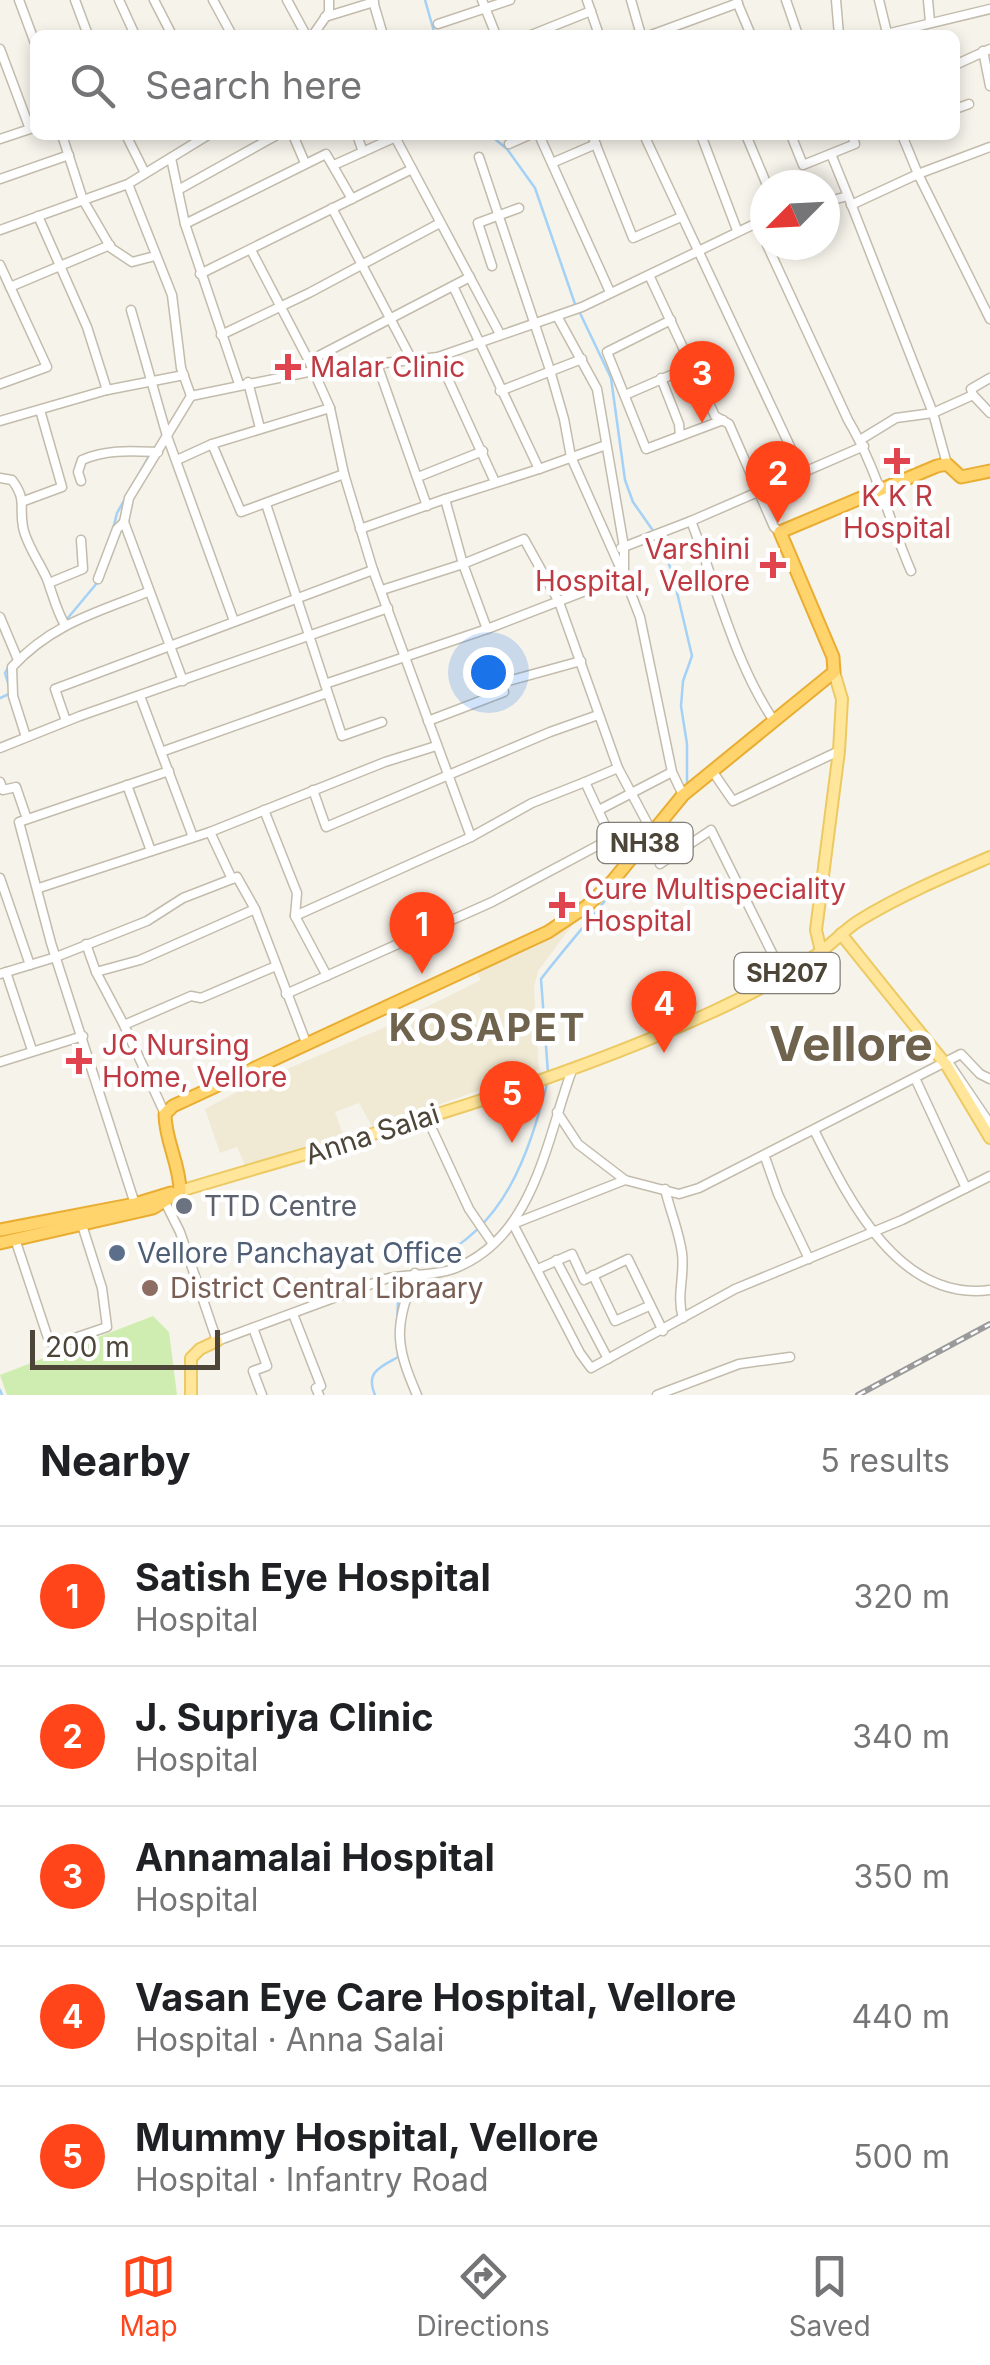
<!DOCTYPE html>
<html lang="en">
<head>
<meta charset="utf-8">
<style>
  :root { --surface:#fff; --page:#f6f6f6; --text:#202124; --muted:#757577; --line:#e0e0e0; --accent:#ff4519 }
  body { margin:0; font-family:Inter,sans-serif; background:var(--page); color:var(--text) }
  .compass { position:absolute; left:750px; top:170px; width:90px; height:90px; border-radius:50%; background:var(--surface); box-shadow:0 5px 15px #0003; rotate:246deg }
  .scale { position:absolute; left:30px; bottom:25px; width:190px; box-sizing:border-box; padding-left:10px; border:5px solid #4c4538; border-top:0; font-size:28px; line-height:35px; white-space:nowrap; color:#4c4538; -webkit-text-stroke:8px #fff; paint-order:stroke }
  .you { position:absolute; left:488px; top:672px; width:35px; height:35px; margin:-25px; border:8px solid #fff; border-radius:50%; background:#1a73e8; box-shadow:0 0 0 15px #1a73e833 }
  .badge { display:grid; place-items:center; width:65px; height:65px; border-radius:50%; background:var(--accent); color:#fff; font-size:32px; font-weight:700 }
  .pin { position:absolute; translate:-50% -82px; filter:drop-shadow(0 2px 5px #0008) }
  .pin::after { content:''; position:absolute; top:52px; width:35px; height:30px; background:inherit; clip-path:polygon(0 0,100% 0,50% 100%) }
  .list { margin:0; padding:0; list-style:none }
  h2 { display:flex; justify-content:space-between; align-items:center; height:130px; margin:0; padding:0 40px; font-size:42px }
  h2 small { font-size:32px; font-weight:400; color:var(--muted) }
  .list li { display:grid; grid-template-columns:65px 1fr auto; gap:30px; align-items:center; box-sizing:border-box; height:140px; padding:0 40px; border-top:2px solid var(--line) }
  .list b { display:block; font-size:38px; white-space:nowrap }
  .list p { margin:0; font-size:32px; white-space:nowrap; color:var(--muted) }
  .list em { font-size:32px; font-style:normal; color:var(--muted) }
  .icon { flex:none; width:55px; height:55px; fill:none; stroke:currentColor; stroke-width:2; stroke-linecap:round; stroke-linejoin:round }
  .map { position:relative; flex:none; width:990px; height:1395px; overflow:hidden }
  .search { position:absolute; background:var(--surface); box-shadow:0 5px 15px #0003; left:30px; right:30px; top:30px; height:110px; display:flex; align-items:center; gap:25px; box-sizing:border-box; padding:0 35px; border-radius:15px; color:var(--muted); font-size:38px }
  .sheet { height:830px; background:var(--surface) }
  nav { display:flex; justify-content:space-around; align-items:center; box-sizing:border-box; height:140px; border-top:2px solid var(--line); background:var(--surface); font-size:28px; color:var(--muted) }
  nav a { display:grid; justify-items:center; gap:5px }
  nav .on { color:var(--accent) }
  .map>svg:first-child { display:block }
</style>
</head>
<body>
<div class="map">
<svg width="990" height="1395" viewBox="0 0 990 1395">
  <rect width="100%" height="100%" fill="#f6f3eb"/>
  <!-- education -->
  <polygon fill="#f0e9d4" points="576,920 538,971 534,988 539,1069 373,1128 359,1103 335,1112 343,1135 245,1166 237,1147 220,1153 205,1109 254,1083 388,1026 481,980 477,973 530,948"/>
  <!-- green -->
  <polygon fill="#d0edb1" points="153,1316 169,1332 177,1395 7,1395 0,1375"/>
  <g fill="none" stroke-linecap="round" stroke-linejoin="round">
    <!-- stream -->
    <g stroke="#a4d1f6" stroke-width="2.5">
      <polyline points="425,0 435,35"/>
      <polyline points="490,135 507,149 535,188 575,304"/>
      <polyline points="579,311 611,378 625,480 633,502 654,532"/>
      <polyline points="113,529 117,513 149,456"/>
      <polyline points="657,539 672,571 692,656 683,681 681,706 687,744 687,785"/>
      <polyline points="104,573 110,557"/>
      <polyline points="67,619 97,583"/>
      <polyline points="30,645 48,632"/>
      <polyline points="0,698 11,693 5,673 13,660"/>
      <polyline points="675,814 687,800"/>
      <path d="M548,1073L541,979C573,937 609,899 640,856"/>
      <path d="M433,1260C505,1226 528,1156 547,1084"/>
      <polyline points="397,1324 398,1301 407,1284"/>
      <polyline points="0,1390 2,1395"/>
      <path d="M375,1395C365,1372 380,1367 398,1357V1347"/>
    </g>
    <defs>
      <g id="minor">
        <polyline points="19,0 35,43"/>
        <polyline points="75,0 88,35"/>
        <polyline points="119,0 135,35"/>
        <polyline points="154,0 172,35"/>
        <polyline points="213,0 232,35"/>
        <polyline points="287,0 306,35"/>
        <polyline points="482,0 496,35"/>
        <polyline points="587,0 599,35"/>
        <polyline points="631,0 641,35"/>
        <polyline points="786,0 798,35"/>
        <polyline points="836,0 839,35"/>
        <polyline points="879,0 887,33"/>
        <polyline points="928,0 930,22"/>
        <polyline points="373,1 383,35"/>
        <polyline points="737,2 751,35"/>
        <polyline points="325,17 374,2"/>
        <polyline points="438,24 510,0"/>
        <polyline points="313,35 329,12 329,0"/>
        <polyline points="531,35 591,11"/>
        <polyline points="651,35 738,3"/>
        <polyline points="882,35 990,9"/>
        <polyline points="0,49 30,129 0,139"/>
        <polyline points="983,51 990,86"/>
        <polyline points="955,65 990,49"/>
        <polyline points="955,109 969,104"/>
        <polyline points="62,135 83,200 111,248 132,262 155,256"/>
        <polyline points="126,135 145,173"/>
        <polyline points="293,135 305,163"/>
        <polyline points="357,135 363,152"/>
        <polyline points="539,135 610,292"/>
        <polyline points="592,135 633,238 681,217"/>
        <polyline points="644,135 802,472"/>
        <polyline points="701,135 737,230"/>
        <polyline points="746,135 767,185"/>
        <polyline points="791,135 803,165 855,144 852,135"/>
        <polyline points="902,135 918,174 990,319"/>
        <polyline points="395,137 500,334"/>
        <polyline points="509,144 529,135"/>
        <polyline points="831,154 848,196"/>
        <polyline points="171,158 185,224 239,384"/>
        <polyline points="552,163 596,144"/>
        <polyline points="334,165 398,136"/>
        <polyline points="0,179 69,155"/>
        <polyline points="128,184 172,295 181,368 191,396"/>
        <polyline points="178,190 277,135"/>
        <polyline points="825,202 848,196 933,413 947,464"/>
        <polyline points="851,205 918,174 990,147"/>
        <polyline points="332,208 412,360"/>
        <polyline points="38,216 87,327 107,390"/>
        <polyline points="757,222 765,240"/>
        <polyline points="185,224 326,154 352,199"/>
        <polyline points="0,230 128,184 208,135"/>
        <path d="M767,245L848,420C876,467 889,520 911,571"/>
        <polyline points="251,250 309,361 330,408 344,474 373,570 471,837"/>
        <polyline points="0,265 47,367 0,384"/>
        <polyline points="492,266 478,223 519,208"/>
        <polyline points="200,274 412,169"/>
        <polyline points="649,275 715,416 729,424 774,527 780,532"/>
        <polyline points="453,286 539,469 606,445"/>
        <polyline points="10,287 110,245"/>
        <polyline points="131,310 167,436 234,621"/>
        <polyline points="557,316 597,389 624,547 624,576 640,617 672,772 683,795"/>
        <polyline points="671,320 607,352 646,449 723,420"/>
        <polyline points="221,335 309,293 440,223"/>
        <polyline points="438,357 495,482"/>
        <polyline points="309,361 470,277"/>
        <polyline points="377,364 427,506"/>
        <polyline points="661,378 679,424 680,436"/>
        <polyline points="990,378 971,389 973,395 990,413"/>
        <polyline points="248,382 260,428"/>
        <polyline points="500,391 582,359"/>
        <polyline points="625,395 692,366"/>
        <polyline points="0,421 107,390 184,375"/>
        <polyline points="860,440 896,418 933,413 973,395"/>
        <polyline points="212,444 241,512 344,474"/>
        <polyline points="177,460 212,444 330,408"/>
        <polyline points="418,477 483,451"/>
        <path d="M0,478L12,480C27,500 19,506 23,527C26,544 40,563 47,579C53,595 56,610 65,625"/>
        <path d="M81,481L78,472L82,460C106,449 132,451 158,452"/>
        <polyline points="445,499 539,469"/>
        <polyline points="24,501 62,487 40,410"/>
        <polyline points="266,504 342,736 382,722"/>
        <polyline points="360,529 445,499 463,564 487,629"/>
        <polyline points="621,548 691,521"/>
        <polyline points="98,579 117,529 124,522"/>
        <polyline points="49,583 83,569 81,540"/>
        <polyline points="382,590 463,564 524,539 559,602 618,768 652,832"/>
        <polyline points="0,617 18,660"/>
        <polyline points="183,681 124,522 129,498 191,396 313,371 438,357 582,307 765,219"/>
        <polyline points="325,684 487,629 624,576 571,457 564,419 549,367 479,157"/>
        <polyline points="140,696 193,837"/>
        <polyline points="66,721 55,689 373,570"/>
        <polyline points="428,721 504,692 501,683 581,661"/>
        <path d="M774,721C734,662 717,587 691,521L864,446"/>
        <path d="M26,737L13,696L12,667C52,624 95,613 148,592"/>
        <polyline points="0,748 80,716 388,608"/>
        <polyline points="161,752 327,693"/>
        <polyline points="713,772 733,801 839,751"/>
        <polyline points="0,782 3,790 16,787 27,819"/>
        <polyline points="585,782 618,768"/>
        <polyline points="127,785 151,851"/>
        <polyline points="313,790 326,827 550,732 598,715"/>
        <polyline points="264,810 297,893 295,916 327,976"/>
        <polyline points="599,810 672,772"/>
        <polyline points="210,832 232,879 237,877 255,909 307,1045"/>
        <polyline points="660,864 711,830 783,975"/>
        <polyline points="0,878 30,965"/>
        <polyline points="39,888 210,832 385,762 436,746"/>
        <polyline points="295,916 471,837 532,803 585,782 625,868"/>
        <polyline points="86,944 96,972 124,1025"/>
        <polyline points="6,972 32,1050"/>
        <polyline points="96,972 140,960 255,909"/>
        <polyline points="0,974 56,957 147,921 183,898 232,879"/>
        <polyline points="286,994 492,902 612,838"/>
        <polyline points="0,1062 83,1036"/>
        <polyline points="948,1062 990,1124"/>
        <polyline points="915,1078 966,1188"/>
        <polyline points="990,1079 980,1074 961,1054 699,1188 679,1194 625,1180 513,1224 580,1353 591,1368 735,1289 902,1220 990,1176"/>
        <polyline points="557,1112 578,1144 625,1180"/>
        <polyline points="165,1114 124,1025 191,996 201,998 276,966"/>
        <polyline points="426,1116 469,1209 493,1244"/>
        <path d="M814,1130C848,1198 898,1302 990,1290"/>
        <polyline points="765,1157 778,1194 809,1259"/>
        <path d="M665,1189C670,1211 679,1231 682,1253C685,1276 676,1296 683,1318"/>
        <path d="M165,1202L180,1232L217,1341L385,1279C407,1273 431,1277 453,1269C534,1239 546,1141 572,1070"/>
        <polyline points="135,1204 51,943 19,822 169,771"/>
        <polyline points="15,1239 49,1341 54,1345 107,1327 102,1288 82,1225"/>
        <polyline points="556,1260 608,1359"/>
        <polyline points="538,1269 572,1254 584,1280 628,1259 663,1331"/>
        <path d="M415,1273C395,1327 394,1342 417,1395"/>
        <polyline points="593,1275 615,1321 649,1306"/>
        <polyline points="293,1314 321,1386 316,1388 319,1395"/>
        <polyline points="253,1328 267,1366 253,1371 262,1395"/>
        <polyline points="657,1395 739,1364 790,1357"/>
      </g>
      <g id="major">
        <polyline points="841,934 947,1066 990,1138"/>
        <polyline points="821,951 816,930 839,751 842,699 834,672"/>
        <path d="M180,1191C359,1137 542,1090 712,1012C749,995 786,976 819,953C833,943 845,929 860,920C901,895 946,876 990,857"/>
        <polyline points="191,1395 191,1358 200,1349 217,1341"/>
      </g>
      <g id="highway">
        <path d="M180,1191C180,1164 165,1141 165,1114L173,1106L548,932L587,906L611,883L683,795L834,672L833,657L780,532L937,466L947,464L961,477L990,471"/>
        <polyline points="0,1230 135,1204 171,1193"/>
        <polyline points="0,1243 153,1208 180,1191"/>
      </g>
    </defs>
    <!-- minor casing -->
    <use href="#minor" stroke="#c3bcac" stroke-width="11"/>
    <!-- major casing -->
    <use href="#major" stroke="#edc962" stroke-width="14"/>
    <!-- highway casing -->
    <use href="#highway" stroke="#e9ad32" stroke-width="15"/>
    <!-- minor -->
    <use href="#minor" stroke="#fff" stroke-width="8"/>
    <!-- major -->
    <use href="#major" stroke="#ffe69b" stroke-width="10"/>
    <!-- highway -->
    <use href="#highway" stroke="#ffd46d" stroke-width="11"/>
    <defs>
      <polyline id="rail" points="858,1395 990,1324"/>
    </defs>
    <!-- rail casing -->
    <use href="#rail" stroke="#9a9a9a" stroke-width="6"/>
    <!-- rail -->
    <use href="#rail" stroke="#fff" stroke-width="2.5" stroke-dasharray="8" stroke-linecap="butt"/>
  </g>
  <!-- markers -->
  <g fill="#e0444e" stroke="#fff" stroke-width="4">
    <path d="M283 352h10v10h10v10h-10v10h-10v-10h-10v-10h10z"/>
    <path d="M892 446h10v10h10v10h-10v10h-10v-10h-10v-10h10z"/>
    <path d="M768 550h10v10h10v10h-10v10h-10v-10h-10v-10h10z"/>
    <path d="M557 890h10v10h10v10h-10v10h-10v-10h-10v-10h10z"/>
    <path d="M74 1046h10v10h10v10h-10v10h-10v-10h-10v-10h10z"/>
  </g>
  <circle fill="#6b7280" stroke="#fff" stroke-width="4" cx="184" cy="1206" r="10"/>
  <circle fill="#5c6f8a" stroke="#fff" stroke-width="4" cx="117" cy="1253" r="10"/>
  <circle fill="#8d6e63" stroke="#fff" stroke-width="4" cx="150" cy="1288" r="10"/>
  <g text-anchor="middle" stroke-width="9" stroke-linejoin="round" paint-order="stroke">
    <!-- shield labels -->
    <g fill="#fff" stroke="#827d74" stroke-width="2.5">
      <rect x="597.5" y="823" width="95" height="40" rx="8"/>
      <rect x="734.5" y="953" width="105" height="40" rx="8"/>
    </g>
    <g font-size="25" font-weight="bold" fill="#4c4538">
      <text x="645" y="852">NH38</text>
      <text x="787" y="982">SH207</text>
    </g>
    <!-- health labels -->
    <g font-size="28" fill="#be3a42" stroke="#fff" text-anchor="start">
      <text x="310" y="377">Malar Clinic</text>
      <text x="897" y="506" text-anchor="middle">K K R<tspan x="897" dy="32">Hospital</tspan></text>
      <text x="750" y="559" text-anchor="end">Varshini<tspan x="750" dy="32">Hospital, Vellore</tspan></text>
      <text x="584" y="899">Cure Multispeciality<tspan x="584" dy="32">Hospital</tspan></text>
      <text x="102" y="1055">JC Nursing<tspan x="102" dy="32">Home, Vellore</tspan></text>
    </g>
    <!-- street labels -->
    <g font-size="28" fill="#4c4538" stroke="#fff">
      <text transform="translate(372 1134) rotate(-18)" y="10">Anna Salai</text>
    </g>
    <!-- worship labels -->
    <g font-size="28" fill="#5b616d" stroke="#fff" text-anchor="start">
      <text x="204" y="1216">TTD Centre</text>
    </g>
    <!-- service labels -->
    <g font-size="28" fill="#4e5e75" stroke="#fff" text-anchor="start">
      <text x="137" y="1263">Vellore Panchayat Office</text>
    </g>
    <!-- education labels -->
    <g font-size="28" fill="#785e54" stroke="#fff" text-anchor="start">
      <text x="170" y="1298">District Central Libraary</text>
    </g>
    <!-- district labels -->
    <g font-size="38" font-weight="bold" letter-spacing="2.5" fill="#6f634e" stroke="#fff">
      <text x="488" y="1041">KOSAPET</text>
    </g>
    <!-- town labels -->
    <g font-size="48" font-weight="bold" fill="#6f634e" stroke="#fff">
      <text x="851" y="1061">Vellore</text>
    </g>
  </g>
</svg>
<svg class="compass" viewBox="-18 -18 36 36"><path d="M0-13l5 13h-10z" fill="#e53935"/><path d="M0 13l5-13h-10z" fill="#757577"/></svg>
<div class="scale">200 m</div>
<div class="you"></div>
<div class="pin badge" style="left:422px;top:974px">1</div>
<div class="pin badge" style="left:778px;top:523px">2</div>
<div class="pin badge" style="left:702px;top:423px">3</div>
<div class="pin badge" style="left:664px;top:1053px">4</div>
<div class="pin badge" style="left:512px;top:1143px">5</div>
<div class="search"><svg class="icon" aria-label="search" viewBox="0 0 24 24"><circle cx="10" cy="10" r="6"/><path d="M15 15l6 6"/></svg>Search here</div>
</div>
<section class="sheet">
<h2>Nearby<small>5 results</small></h2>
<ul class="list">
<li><span class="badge">1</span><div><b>Satish Eye Hospital</b><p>Hospital</p></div><em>320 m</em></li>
<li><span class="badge">2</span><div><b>J. Supriya Clinic</b><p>Hospital</p></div><em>340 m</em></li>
<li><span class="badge">3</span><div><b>Annamalai Hospital</b><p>Hospital</p></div><em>350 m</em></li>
<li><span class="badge">4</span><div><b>Vasan Eye Care Hospital, Vellore</b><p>Hospital · Anna Salai</p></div><em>440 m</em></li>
<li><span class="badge">5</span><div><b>Mummy Hospital, Vellore</b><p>Hospital · Infantry Road</p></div><em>500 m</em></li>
</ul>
</section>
<nav>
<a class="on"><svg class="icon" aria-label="map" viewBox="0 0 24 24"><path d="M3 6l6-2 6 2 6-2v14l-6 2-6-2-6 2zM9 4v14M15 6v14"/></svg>Map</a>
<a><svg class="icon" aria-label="directions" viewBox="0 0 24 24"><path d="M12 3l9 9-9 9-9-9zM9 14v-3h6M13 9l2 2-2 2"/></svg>Directions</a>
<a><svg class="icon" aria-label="saved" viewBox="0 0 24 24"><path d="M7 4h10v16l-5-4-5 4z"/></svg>Saved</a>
</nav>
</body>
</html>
